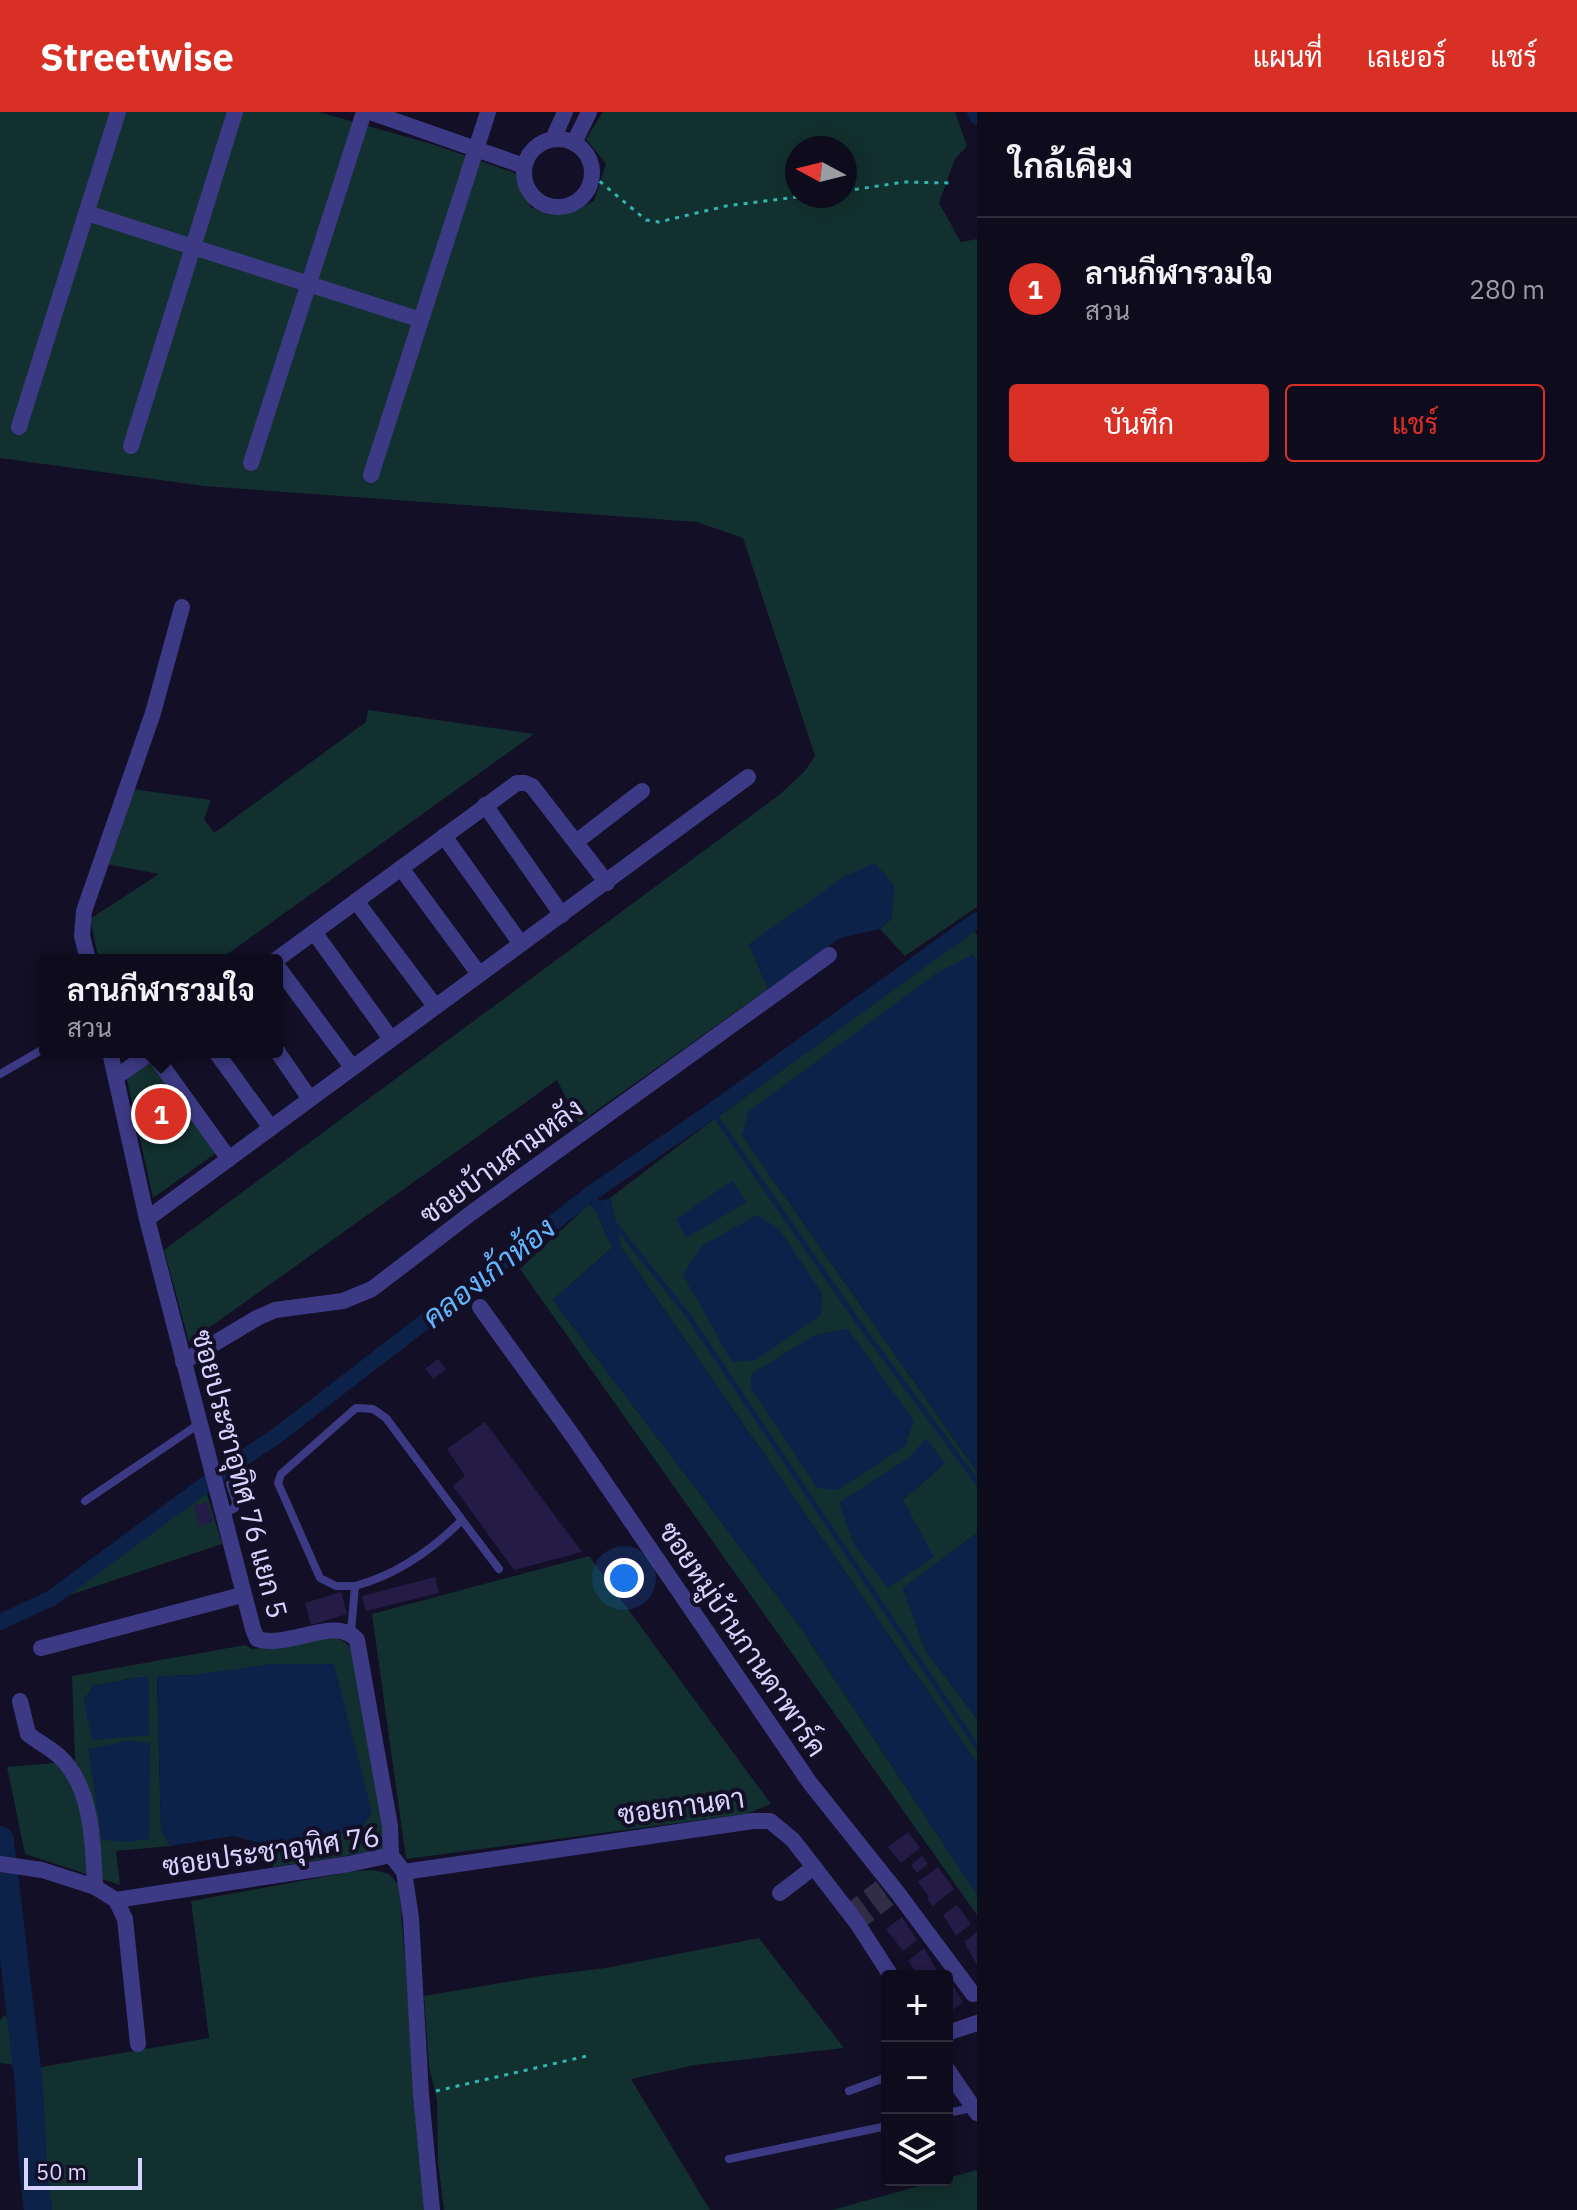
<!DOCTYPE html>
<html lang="th">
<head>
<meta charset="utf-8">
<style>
  :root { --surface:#0e0b1c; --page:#1c1929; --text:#f1f3f6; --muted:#9b9ba3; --line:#2e2b3b; --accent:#d93025 }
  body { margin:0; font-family:"IBM Plex Sans",Sarabun,sans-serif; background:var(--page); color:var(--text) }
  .controls { position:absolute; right:24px; bottom:24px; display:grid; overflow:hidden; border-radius:8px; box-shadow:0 4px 20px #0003 }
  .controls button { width:72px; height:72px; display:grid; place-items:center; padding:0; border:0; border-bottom:2px solid var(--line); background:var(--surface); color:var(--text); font:40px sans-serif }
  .compass { position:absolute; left:785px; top:24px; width:72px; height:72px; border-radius:50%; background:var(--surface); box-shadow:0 4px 20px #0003; rotate:277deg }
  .scale { position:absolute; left:24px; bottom:20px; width:118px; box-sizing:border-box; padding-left:8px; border:4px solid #d9d4ff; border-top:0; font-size:22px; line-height:28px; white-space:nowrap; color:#d9d4ff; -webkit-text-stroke:6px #130f26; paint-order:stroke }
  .you { position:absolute; left:624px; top:1466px; width:28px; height:28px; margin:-20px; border:6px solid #fff; border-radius:50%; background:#1a73e8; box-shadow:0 0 0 12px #1a73e833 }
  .badge { display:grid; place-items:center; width:52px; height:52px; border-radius:50%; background:var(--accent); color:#fff; font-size:26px; font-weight:700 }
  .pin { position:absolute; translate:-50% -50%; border:4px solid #fff; box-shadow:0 2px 8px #0006 }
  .popup { position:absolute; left:39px; top:842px; width:244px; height:104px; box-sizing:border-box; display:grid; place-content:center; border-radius:8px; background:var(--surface); filter:drop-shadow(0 2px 6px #0005); font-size:26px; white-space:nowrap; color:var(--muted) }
  .popup b { font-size:30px; color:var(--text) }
  .popup::after { content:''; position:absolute; left:50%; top:100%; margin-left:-16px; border:16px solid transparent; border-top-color:var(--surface) }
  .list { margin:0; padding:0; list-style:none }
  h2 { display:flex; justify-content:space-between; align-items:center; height:104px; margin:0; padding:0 32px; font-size:34px }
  h2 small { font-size:26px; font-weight:400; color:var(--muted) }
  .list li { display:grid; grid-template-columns:52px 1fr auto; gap:24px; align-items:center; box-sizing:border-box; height:144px; padding:0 32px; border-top:2px solid var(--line) }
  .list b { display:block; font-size:30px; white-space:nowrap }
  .list p { margin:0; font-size:26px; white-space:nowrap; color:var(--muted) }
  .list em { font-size:26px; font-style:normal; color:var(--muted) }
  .actions { display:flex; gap:16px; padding:24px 32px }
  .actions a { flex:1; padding:18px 0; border:2px solid var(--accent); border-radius:8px; text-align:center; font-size:28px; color:var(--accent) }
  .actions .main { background:var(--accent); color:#fff }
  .icon { flex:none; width:44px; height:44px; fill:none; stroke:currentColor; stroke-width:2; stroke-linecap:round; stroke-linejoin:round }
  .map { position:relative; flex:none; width:977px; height:2098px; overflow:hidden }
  header { display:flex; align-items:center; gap:48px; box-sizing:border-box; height:112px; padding:0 40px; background:var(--accent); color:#fff }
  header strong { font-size:38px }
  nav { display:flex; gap:44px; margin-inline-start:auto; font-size:28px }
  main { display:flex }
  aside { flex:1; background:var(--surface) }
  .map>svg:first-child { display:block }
</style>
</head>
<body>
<header>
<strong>Streetwise</strong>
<nav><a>แผนที่</a><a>เลเยอร์</a><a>แชร์</a></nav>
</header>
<main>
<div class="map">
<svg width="977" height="2098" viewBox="0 0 977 2098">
  <rect width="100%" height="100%" fill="#130f26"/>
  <!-- green -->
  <g fill="#12302f" fill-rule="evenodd">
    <path d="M0,0H319L435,33L515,61L531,96L574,99L594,89L606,52L586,27L603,0H955L967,34L955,47L939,91L961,130L977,127V795L905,844L880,817L892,806L749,832L768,877L579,1011L557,968L189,1230L164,1138L778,684L804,660L815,644L743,426L697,410L204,374L0,346ZM797,36H845V84H797Z"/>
    <polygon points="368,598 534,622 219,848 99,848 90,807 159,762 106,752 132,677 211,688 204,707 214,721 366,610"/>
    <path d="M974,819L977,822V847L972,843L742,1023L977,1360V1421L903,1476L925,1538L977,1607V1651L621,1135L610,1086L694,1022ZM890,1278L913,1310L904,1335ZM910,1346L945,1351L903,1388L839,1391Z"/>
    <polygon points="149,947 216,1041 153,1086 126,963"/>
    <polygon points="589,1092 596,1099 612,1136 553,1188 794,1506 977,1782 977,1803 520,1157"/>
    <polygon points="205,1375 222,1432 67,1484 71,1478"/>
    <polygon points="589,1444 771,1692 746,1702 406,1747 372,1502"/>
    <path d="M331,1526L342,1528L356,1540L387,1726L384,1738L273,1755L271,1734L362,1717L192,1563L157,1565L161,1717L170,1734L116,1739L120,1773L25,1742L7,1655L75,1649L72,1564L245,1533L252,1537ZM138,1565H149L93,1628L84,1588L93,1574Z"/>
    <polygon points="373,1758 389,1762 399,1773 425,2098 52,2098 41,2025 41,1955 209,1926 191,1789 356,1759"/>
    <polygon points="759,1826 844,1936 695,1953 631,1967 710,2098 444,2098 438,2050 437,1988 429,1955 424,1884 541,1864 606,1856"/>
    <polygon points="4,1903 14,1912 18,1939 15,1953 0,1951 0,1909"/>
    <polygon points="977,2058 977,2098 832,2098"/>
  </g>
  <!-- water -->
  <g fill="#0c2248">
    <polygon points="875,751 894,773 892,806 880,817 840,826 768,877 749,832 845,764"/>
    <polygon points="972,843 977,847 977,1360 742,1023 749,999 937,861"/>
    <polygon points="732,1069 747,1090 686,1126 676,1107"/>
    <polygon points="610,1086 621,1135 977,1651 977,1782 794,1506 553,1188 612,1136 596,1099 589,1092"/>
    <polygon points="757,1103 779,1117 822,1181 821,1203 756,1248 732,1250 683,1163 703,1133"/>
    <polygon points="848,1217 914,1309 904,1335 837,1378 817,1376 751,1276 751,1262 815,1223"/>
    <polygon points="926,1326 945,1351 903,1388 934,1445 888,1476 854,1433 839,1391 909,1346"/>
    <polygon points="977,1421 977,1607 925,1538 903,1476"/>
    <polygon points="273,1552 334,1552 372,1700 362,1717 271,1734 233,1724 170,1734 161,1717 157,1564 192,1563"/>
    <polygon points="139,1565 149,1565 149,1623 92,1628 84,1588 93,1574"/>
    <polygon points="127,1629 150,1631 149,1727 128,1730 102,1728 88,1637"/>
  </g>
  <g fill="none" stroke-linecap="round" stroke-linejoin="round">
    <!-- stream -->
    <g stroke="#0c2248" stroke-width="5">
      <polyline points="712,999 858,1210 977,1370"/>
      <polyline points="591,1082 600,1093"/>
      <polyline points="613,1110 687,1202 977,1635"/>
    </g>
    <!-- canal -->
    <g stroke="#0c2248" stroke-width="16">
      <polyline points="975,0 977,5"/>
      <polyline points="0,1510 52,1486 222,1360 275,1325 596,1078 712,999 977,808"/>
    </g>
    <!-- river -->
    <polyline stroke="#0c2248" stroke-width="28" points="0,1728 29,1974 33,2055 38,2098"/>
  </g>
  <!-- building -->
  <g fill="#241b47">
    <polygon points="438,1247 446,1257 433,1267 425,1257"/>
    <polygon points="485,1310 582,1440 514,1458 453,1374 465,1364 447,1337"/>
    <polygon points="207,1390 213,1410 200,1414 194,1394"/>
    <polygon points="435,1465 439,1481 366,1499 362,1484"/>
    <polygon points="341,1480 347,1502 311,1513 305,1491"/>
    <polygon points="908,1720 920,1736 901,1751 888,1735"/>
    <polygon points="922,1744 928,1752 917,1761 911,1753"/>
    <polygon points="938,1755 954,1777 933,1794 927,1787 929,1785 918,1770"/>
    <polygon points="957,1793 971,1812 956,1824 943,1803"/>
    <polygon points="902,1805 917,1828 903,1839 886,1817"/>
    <polygon points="977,1820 977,1853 964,1830"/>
    <polygon points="924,1836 938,1860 933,1864 919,1864 908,1849"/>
    <polygon points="947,1865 963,1890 949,1901 947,1899"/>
  </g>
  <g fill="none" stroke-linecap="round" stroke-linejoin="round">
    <!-- street-tunnel -->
    <g stroke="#312d47" stroke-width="16" stroke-dasharray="16 8" stroke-linecap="butt">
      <polyline points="849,1800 888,1770"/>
      <polyline points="857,1811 897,1780"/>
    </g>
    <!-- path -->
    <g stroke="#2fb8b0" stroke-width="3" stroke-dasharray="4 6" stroke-linecap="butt">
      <polyline points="592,63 646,108 659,110 726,94 805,84"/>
      <polyline points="845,79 904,70 951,71"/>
      <polyline points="436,1979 587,1944"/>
    </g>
    <!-- lane -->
    <g stroke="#3d3a85" stroke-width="8">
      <polyline points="0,962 45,936"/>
      <polyline points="85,1389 199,1312"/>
      <polyline points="222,1402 235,1396 236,1390 230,1372"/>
      <polyline points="462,1408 499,1457"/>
      <path d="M351,1520L355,1474H336L320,1466L278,1371L281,1362L356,1296L373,1297L386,1306L462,1408C432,1438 396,1463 355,1474"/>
      <polyline points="849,1979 887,1965"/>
      <polyline points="947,2001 972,1996"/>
      <polyline points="729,2047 887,2014"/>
    </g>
    <!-- street -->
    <g stroke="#3d3a85" stroke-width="16">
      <polyline points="370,0 524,54"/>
      <polyline points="553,27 565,0"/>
      <circle cx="558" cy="61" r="34"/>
      <polyline points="574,31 589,0"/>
      <polyline points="87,101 421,208"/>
      <polyline points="19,315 118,0"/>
      <polyline points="131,334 235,0"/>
      <polyline points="251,351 364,0"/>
      <polyline points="371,363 488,0"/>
      <polyline points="485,693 562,803"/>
      <polyline points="444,724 521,832"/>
      <polyline points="576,730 642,679"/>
      <polyline points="401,756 479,862"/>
      <polyline points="356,789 435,894"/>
      <polyline points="314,820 391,927"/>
      <polyline points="88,848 82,824 84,799 153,601 182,495"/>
      <polyline points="276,848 517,671 525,671 532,674 607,771"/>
      <polyline points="277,854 352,955"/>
      <polyline points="277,939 310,987"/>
      <path d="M110,940L147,1107L253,1517L257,1527C289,1537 336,1503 357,1528L390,1714L391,1743"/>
      <polyline points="152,940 229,1047"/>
      <polyline points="216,940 271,1016"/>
      <polyline points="116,965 152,940"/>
      <polyline points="147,1107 748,665"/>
      <polyline points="480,1195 575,1327 810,1671 897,1780 973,1882"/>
      <polyline points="183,1250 257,1206 275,1198 343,1189 372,1177 474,1099 829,843"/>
      <polyline points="41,1536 242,1483"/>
      <path d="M20,1589L28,1622C38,1630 50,1636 59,1644C93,1675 93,1733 95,1775"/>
      <polyline points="0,1752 42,1758 95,1775 116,1788 349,1752 391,1743 404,1760 411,1806 421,1982 432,2098"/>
      <polyline points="404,1760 753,1709 770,1709 793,1728 857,1811 891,1864"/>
      <polyline points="780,1781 814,1755"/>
      <polyline points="116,1788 125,1807 138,1932"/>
      <polyline points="947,1921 977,1911"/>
      <polyline points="947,1957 977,2001"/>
    </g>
  </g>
  <g text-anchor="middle" stroke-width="8" stroke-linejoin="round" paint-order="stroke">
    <!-- street labels -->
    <g font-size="28" fill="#d9d4ff" stroke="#130f26">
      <text transform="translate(501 1049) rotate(-36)" y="10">ซอยบ้านสามหลัง</text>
      <text transform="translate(240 1362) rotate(75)" y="10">ซอยประชาอุทิศ 76 แยก 5</text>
      <text transform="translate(743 1527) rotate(56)" y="10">ซอยหมู่บ้านกานดาพาร์ค</text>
      <text transform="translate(681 1694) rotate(-8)" y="10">ซอยกานดา</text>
      <text transform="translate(271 1739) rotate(-8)" y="10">ซอยประชาอุทิศ 76</text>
    </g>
    <!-- water labels -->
    <g font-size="30" font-style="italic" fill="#62b6ff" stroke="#130f26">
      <text transform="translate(489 1161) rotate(-38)" y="10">คลองเก้าห้อง</text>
    </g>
  </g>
</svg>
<div class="controls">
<button>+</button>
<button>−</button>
<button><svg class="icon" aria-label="layers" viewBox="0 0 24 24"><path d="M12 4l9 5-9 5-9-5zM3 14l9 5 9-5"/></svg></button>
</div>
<svg class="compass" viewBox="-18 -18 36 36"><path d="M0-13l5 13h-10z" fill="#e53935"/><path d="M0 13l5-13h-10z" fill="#9b9ba3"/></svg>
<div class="scale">50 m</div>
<div class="you"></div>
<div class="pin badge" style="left:161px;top:1002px">1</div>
<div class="popup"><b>ลานกีฬารวมใจ</b>สวน</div>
</div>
<aside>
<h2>ใกล้เคียง<small></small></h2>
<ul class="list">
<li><span class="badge">1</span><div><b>ลานกีฬารวมใจ</b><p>สวน</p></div><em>280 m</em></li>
</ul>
<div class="actions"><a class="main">บันทึก</a><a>แชร์</a></div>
</aside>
</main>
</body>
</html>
